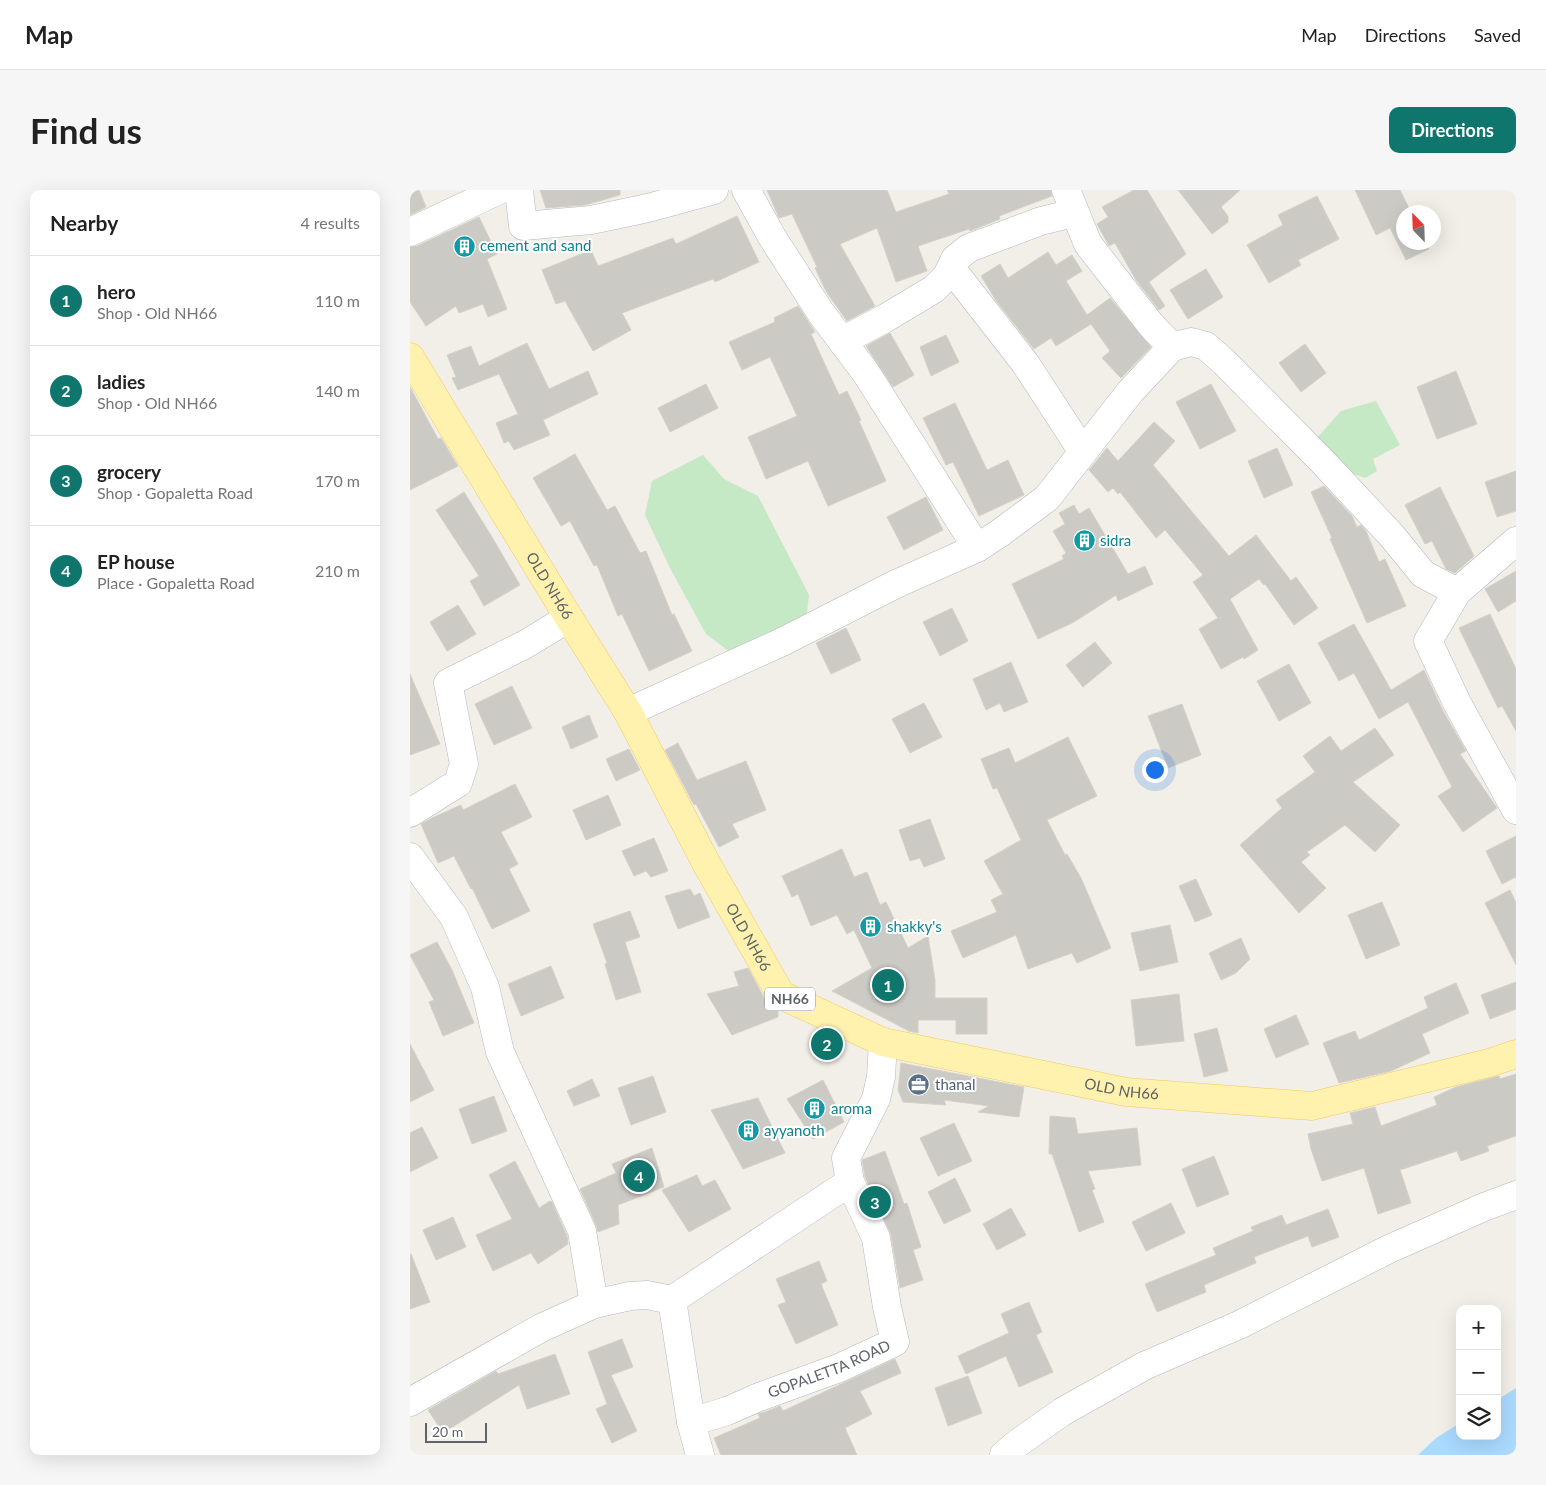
<!DOCTYPE html>
<html lang="en">
<head>
<meta charset="utf-8">
<style>
  :root { --surface:#fff; --page:#f6f6f6; --text:#222; --muted:#767676; --line:#e0e0e0; --accent:#0f766e }
  body { margin:0; font-family:Lato,sans-serif; background:var(--page); color:var(--text) }
  .controls { position:absolute; right:15px; bottom:15px; display:grid; overflow:hidden; border-radius:10px; box-shadow:0 5px 20px #0002 }
  .controls button { width:45px; height:45px; display:grid; place-items:center; padding:0; border:0; border-bottom:1px solid var(--line); background:var(--surface); color:var(--text); font:25px sans-serif }
  .compass { position:absolute; left:986px; top:15px; width:45px; height:45px; border-radius:50%; background:var(--surface); box-shadow:0 5px 20px #0002; rotate:337deg }
  .scale { position:absolute; left:15px; bottom:12px; width:62px; box-sizing:border-box; padding-left:5px; border:2px solid #5f6368; border-top:0; font-size:14px; line-height:18px; white-space:nowrap; color:#5f6368; -webkit-text-stroke:4px #fff; paint-order:stroke }
  .you { position:absolute; left:744px; top:579px; width:18px; height:18px; margin:-12px; border:4px solid #fff; border-radius:50%; background:#1a73e8; box-shadow:0 0 0 8px #1a73e833 }
  .badge { display:grid; place-items:center; width:32px; height:32px; border-radius:50%; background:var(--accent); color:#fff; font-size:16px; font-weight:700 }
  .pin { position:absolute; translate:-50% -50%; border:2px solid #fff; box-shadow:0 1px 5px #0006 }
  .list { margin:0; padding:0; list-style:none }
  h2 { display:flex; justify-content:space-between; align-items:center; height:65px; margin:0; padding:0 20px; font-size:21px }
  h2 small { font-size:16px; font-weight:400; color:var(--muted) }
  .list li { display:grid; grid-template-columns:32px 1fr auto; gap:15px; align-items:center; box-sizing:border-box; height:90px; padding:0 20px; border-top:1px solid var(--line) }
  .list b { display:block; font-size:19px; white-space:nowrap }
  .list p { margin:0; font-size:16px; white-space:nowrap; color:var(--muted) }
  .list em { font-size:16px; font-style:normal; color:var(--muted) }
  .icon { flex:none; width:28px; height:28px; fill:none; stroke:currentColor; stroke-width:2; stroke-linecap:round; stroke-linejoin:round }
  .map { position:relative; flex:none; width:1106px; height:1265px; overflow:hidden; border-radius:10px }
  header { display:flex; align-items:center; gap:30px; box-sizing:border-box; height:70px; padding:0 25px; background:var(--surface); border-bottom:1px solid var(--line) }
  header strong { font-size:24px }
  nav { display:flex; gap:28px; margin-inline-start:auto; font-size:18px }
  .intro { display:flex; align-items:center; justify-content:space-between; box-sizing:border-box; height:120px; padding:0 30px }
  h1 { margin:0; font-size:35px }
  .button { padding:12px 22px; border-radius:10px; background:var(--accent); color:#fff; font-size:18px; font-weight:700 }
  main { display:flex; gap:30px; padding:0 30px }
  aside { flex:1; background:var(--surface); border-radius:10px; box-shadow:0 5px 20px #0002 }
  .map>svg:first-child { display:block }
</style>
</head>
<body>
<header>
<strong>Map</strong>
<nav><a>Map</a><a>Directions</a><a>Saved</a></nav>
</header>
<div class="intro"><h1>Find us</h1><a class="button">Directions</a></div>
<main>
<aside>
<h2>Nearby<small>4 results</small></h2>
<ul class="list">
<li><span class="badge">1</span><div><b>hero</b><p>Shop · Old NH66</p></div><em>110 m</em></li>
<li><span class="badge">2</span><div><b>ladies</b><p>Shop · Old NH66</p></div><em>140 m</em></li>
<li><span class="badge">3</span><div><b>grocery</b><p>Shop · Gopaletta Road</p></div><em>170 m</em></li>
<li><span class="badge">4</span><div><b>EP house</b><p>Place · Gopaletta Road</p></div><em>210 m</em></li>
</ul>
</aside>
<div class="map">
<svg width="1106" height="1265" viewBox="0 0 1106 1265">
  <rect width="100%" height="100%" fill="#f1efe8"/>
  <!-- green -->
  <g fill="#c5e8c5">
    <polygon points="966,211 990,255 963,269 967,281 955,288 935,281 906,249 931,221"/>
    <polygon points="293,265 314,289 348,306 399,405 396,431 324,465 296,444 260,378 235,325 242,291"/>
  </g>
  <!-- water -->
  <polygon fill="#aadaff" points="1106,1198 1106,1265 1008,1265 1026,1248 1050,1233 1050,1246 1087,1246 1087,1210"/>
  <!-- building -->
  <g fill="#cccac5" stroke="#d6d1c6">
    <polygon points="0,0 9,0 16,17 0,25"/>
    <polygon points="130,0 210,0 210,5 175,15 136,18"/>
    <polygon points="357,0 477,0 486,22 539,4 537,0 641,0 642,6 589,26 590,29 560,41 559,39 508,56 517,81 486,92 467,38 430,54 465,116 437,131 417,103 405,78 407,77 382,24 369,28"/>
    <polygon points="724,0 737,0 776,64 739,92 755,116 749,120 726,90 705,53 699,56 687,34 698,27 692,17"/>
    <polygon points="768,0 830,0 811,17 818,26 818,32 802,44"/>
    <polygon points="945,0 990,0 1001,22 994,22 994,52 1016,52 1019,59 996,70 980,38 966,45"/>
    <polygon points="907,6 929,49 888,70 891,75 859,93 837,55 873,35 868,25"/>
    <polygon points="327,26 349,72 305,92 303,89 212,123 221,140 183,161 155,111 146,114 132,80 181,60 188,76 263,48 266,54"/>
    <polygon points="69,27 87,64 77,69 97,119 78,127 73,114 49,123 46,116 16,136 0,112 0,57 7,56"/>
    <polygon points="638,62 646,75 662,65 672,81 656,91 677,125 700,108 741,157 711,188 692,168 700,161 681,134 646,156 641,148 624,159 587,112 571,86 590,74 598,88"/>
    <polygon points="796,79 813,107 778,129 760,100"/>
    <polygon points="388,116 405,142 401,144 429,205 437,201 451,230 449,231 476,291 418,316 398,271 356,289 338,247 387,226 360,167 332,180 319,152 365,132 364,128"/>
    <polygon points="480,143 504,185 483,197 456,156"/>
    <polygon points="536,145 549,172 521,186 510,157"/>
    <polygon points="117,153 139,199 178,181 188,204 133,230 140,245 104,260 99,251 94,253 86,233 108,224 89,184 48,200 42,188 46,187 37,165 61,156 69,176"/>
    <polygon points="895,154 916,183 891,202 869,173"/>
    <polygon points="1046,181 1067,234 1027,249 1007,197"/>
    <polygon points="296,194 308,218 260,242 248,218"/>
    <polygon points="801,194 826,241 790,259 766,212"/>
    <polygon points="0,197 28,249 31,248 48,276 0,300"/>
    <polygon points="545,213 577,280 598,270 614,305 569,326 543,272 536,275 513,228"/>
    <polygon points="744,232 765,251 743,275 819,366 846,345 881,391 886,387 908,418 884,435 855,394 854,395 849,389 820,409 848,460 834,469 833,467 811,479 789,439 808,428 783,392 793,385 755,340 746,348 710,302 708,304 703,298 698,302 679,280 697,258 708,271"/>
    <polygon points="867,258 883,295 854,308 838,271"/>
    <polygon points="165,264 197,320 205,316 230,363 236,361 262,425 264,424 282,461 239,481 212,424 208,426 187,375 184,376 160,331 151,336 123,288"/>
    <polygon points="1106,281 1106,321 1087,327 1075,292"/>
    <polygon points="914,296 942,326 947,337 951,335 956,341 969,372 975,369 996,416 957,433 920,349 922,348 901,302"/>
    <polygon points="1030,297 1064,366 1045,383 1036,379 1022,351 1015,354 995,315"/>
    <polygon points="54,302 82,347 110,395 74,416 60,391 69,386 26,320"/>
    <polygon points="516,307 533,340 494,360 477,327"/>
    <polygon points="664,315 669,324 679,318 718,384 735,376 743,394 708,411 706,405 664,432 628,449 602,394 654,369 652,366 656,363 643,341 655,334 649,323"/>
    <polygon points="1106,381 1106,411 1088,422 1075,399"/>
    <polygon points="48,415 66,444 37,461 20,432"/>
    <polygon points="542,418 558,451 530,466 513,432"/>
    <polygon points="1080,424 1106,479 1106,541 1092,516 1088,518 1049,438"/>
    <polygon points="944,434 981,500 1014,480 1033,521 1056,561 1050,564 1087,618 1053,642 1028,606 1042,597 998,512 969,529 944,483 929,491 908,453"/>
    <polygon points="436,438 451,470 421,484 406,453"/>
    <polygon points="685,452 702,473 673,497 656,475"/>
    <polygon points="601,472 618,512 594,522 590,513 576,520 563,489"/>
    <polygon points="879,474 901,513 869,531 847,491"/>
    <polygon points="0,484 30,554 0,565"/>
    <polygon points="102,496 122,538 84,555 65,514"/>
    <polygon points="514,513 532,547 500,563 482,529"/>
    <polygon points="772,514 791,565 758,578 738,526"/>
    <polygon points="179,525 188,547 161,559 152,537"/>
    <polygon points="965,538 984,565 943,592 990,635 965,662 935,635 897,662 900,665 891,672 916,698 889,723 830,655 872,618 866,610 905,582 893,566 920,546 931,561"/>
    <polygon points="658,547 687,606 637,630 655,665 657,664 671,688 701,758 667,773 662,763 618,779 606,745 553,768 541,741 587,722 581,710 593,704 574,671 611,650 587,598 583,599 571,569 599,558 605,573"/>
    <polygon points="268,553 287,590 336,571 356,620 322,634 329,647 309,657 286,614 284,615 255,560"/>
    <polygon points="219,559 230,580 206,591 196,569"/>
    <polygon points="105,594 122,627 91,642 108,674 99,679 120,721 82,739 62,698 61,699 44,666 28,673 11,634 22,628 51,615 53,620"/>
    <polygon points="198,605 211,635 176,650 163,620"/>
    <polygon points="520,629 535,669 514,677 510,668 500,671 489,640"/>
    <polygon points="1106,646 1106,687 1092,694 1076,661"/>
    <polygon points="244,648 258,681 241,687 236,681 224,686 212,661"/>
    <polygon points="432,659 444,687 457,682 470,715 476,712 498,758 518,746 525,790 525,808 577,808 577,844 546,844 546,830 508,830 508,843 499,841 422,801 462,778 444,740 437,744 427,725 401,736 388,704 382,707 372,686"/>
    <polygon points="786,689 802,725 785,732 769,696"/>
    <polygon points="280,699 284,706 290,703 300,727 268,739 255,706"/>
    <polygon points="1100,700 1106,713 1106,775 1075,713"/>
    <polygon points="972,712 990,755 956,769 938,725"/>
    <polygon points="220,721 230,747 215,752 231,802 206,810 195,774 197,773 183,734"/>
    <polygon points="760,735 768,772 730,781 721,743"/>
    <polygon points="831,748 840,769 826,783 811,790 799,763"/>
    <polygon points="27,752 42,780 64,833 33,846 19,812 24,810 0,765"/>
    <polygon points="141,776 154,808 111,826 98,794"/>
    <polygon points="338,778 357,813 368,821 368,827 322,845 297,804 329,796 324,782"/>
    <polygon points="1106,792 1106,819 1080,829 1071,805"/>
    <polygon points="1046,793 1059,823 1012,844 1020,863 981,881 929,893 913,853 945,841 949,850 1018,818 1014,807"/>
    <polygon points="769,804 774,851 726,856 721,810"/>
    <polygon points="886,825 899,854 866,868 854,839"/>
    <polygon points="807,838 818,881 794,887 784,844"/>
    <polygon points="0,854 24,900 0,912"/>
    <polygon points="491,873 614,897 609,927 568,922 579,916 534,910 536,915 493,912 488,900"/>
    <polygon points="1106,884 1106,946 1077,956 1079,961 1051,971 1047,961 990,980 1001,1013 968,1024 954,978 912,991 901,959 898,944 943,934 940,923 965,917 971,936 1027,915 1024,907 1046,897 1089,886 1090,889"/>
    <polygon points="243,886 256,922 221,935 208,898"/>
    <polygon points="182,889 190,906 164,916 157,901"/>
    <polygon points="413,890 434,932 403,949 377,909"/>
    <polygon points="84,906 97,941 62,954 49,919"/>
    <polygon points="348,908 375,963 333,979 301,920"/>
    <polygon points="640,926 665,928 668,944 727,938 731,975 678,981 685,999 682,1000 694,1032 669,1042 642,964 639,964"/>
    <polygon points="544,933 562,971 528,986 510,948"/>
    <polygon points="12,937 28,968 0,982 0,943"/>
    <polygon points="242,958 254,997 208,1015 209,1034 188,1042 186,1035 170,999 206,983 202,974"/>
    <polygon points="475,961 494,1014 497,1013 511,1057 503,1060 513,1090 490,1098 481,1045 455,987 452,970"/>
    <polygon points="804,966 819,1004 787,1017 772,979"/>
    <polygon points="105,971 129,1018 140,1011 142,1012 157,1046 158,1054 128,1074 121,1063 83,1081 66,1045 102,1029 79,985"/>
    <polygon points="287,985 292,996 305,990 321,1019 279,1042 252,1000"/>
    <polygon points="545,988 561,1021 534,1034 518,1002"/>
    <polygon points="761,1013 775,1043 736,1061 722,1032"/>
    <polygon points="601,1018 616,1045 587,1060 573,1034"/>
    <polygon points="918,1019 929,1047 902,1057 898,1046 844,1067 846,1073 794,1095 796,1102 747,1122 735,1094 806,1065 803,1058 843,1041 841,1037 872,1025 876,1035"/>
    <polygon points="43,1027 56,1057 26,1070 13,1040"/>
    <polygon points="0,1064 1,1064 20,1112 0,1119"/>
    <polygon points="409,1071 417,1091 411,1094 428,1135 386,1154 368,1115 376,1112 366,1089"/>
    <polygon points="619,1112 632,1142 626,1145 643,1182 609,1197 596,1166 556,1184 548,1166 599,1143 591,1124"/>
    <polygon points="212,1149 223,1177 201,1185 227,1241 202,1253 186,1219 197,1214 178,1162"/>
    <polygon points="145,1164 160,1204 117,1219 109,1195 33,1243 18,1220 86,1181 88,1184"/>
    <polygon points="485,1169 491,1183 450,1201 462,1224 435,1238 447,1265 311,1265 304,1248 350,1228 348,1224 355,1222 370,1216 373,1221"/>
    <polygon points="558,1186 572,1223 538,1236 525,1198"/>
  </g>
  <g fill="none" stroke-linecap="round" stroke-linejoin="round">
    <defs>
      <g id="minor">
        <polyline points="109,0 113,36 181,30 238,18 304,0"/>
        <polyline points="336,0 362,47 411,123 456,183 567,358"/>
        <polyline points="656,0 678,54 741,135 762,157"/>
        <polyline points="0,42 89,0"/>
        <polyline points="541,78 615,173 673,262"/>
        <polyline points="432,151 474,129 524,99 537,86 545,69 559,58 631,31 664,23"/>
        <polyline points="1047,402 1018,451 1047,513 1106,620"/>
        <polyline points="218,522 372,452 486,394 567,358 590,343 637,308 720,202 762,157 781,152 796,156 814,172 913,272 982,346 1013,384 1047,402 1106,351"/>
        <polyline points="0,623 48,593 54,574 38,493 114,455 159,428"/>
        <polyline points="0,667 44,727 75,797 90,862 172,1041 184,1114"/>
        <polyline points="262,1110 440,992"/>
        <polyline points="262,1110 281,1232 290,1265"/>
        <polyline points="0,1212 131,1138 184,1114 220,1106 237,1105 262,1110"/>
        <path id="s1" d="M281,1232L317,1221L349,1207L429,1178L485,1152L477,1117L466,1048L440,992L436,968L466,909L471,887L473,852"/>
        <polyline points="594,1265 608,1253 652,1222 734,1176 829,1135 979,1059 1074,1017 1106,1005"/>
      </g>
      <g id="major">
        <path id="s2" d="M0,167L159,428L218,522L296,673L371,805L473,852L716,902L902,916L1079,873L1106,864"/>
      </g>
    </defs>
    <!-- minor casing -->
    <use href="#minor" stroke="#b5b8bc" stroke-width="29"/>
    <!-- major casing -->
    <use href="#major" stroke="#f2c960" stroke-width="29"/>
    <!-- minor -->
    <use href="#minor" stroke="#fff" stroke-width="28"/>
    <!-- major -->
    <use href="#major" stroke="#fff2af" stroke-width="28"/>
  </g>
  <!-- icons -->
  <defs>
    <symbol id="building-disc" viewBox="-11 -11 22 22"><circle r="9.5" fill="#0f9aa8" stroke="#fff"/><path d="M-4-6H4V6H1V3H-1V6H-4ZM-2.5-4.3h1.7v1.8h-1.7ZM.8-4.3h1.7v1.8H.8ZM-2.5-1h1.7V.8h-1.7ZM.8-1h1.7V.8H.8Z" fill="#fff"/></symbol>
    <symbol id="office-disc" viewBox="-11 -11 22 22"><circle r="9.5" fill="#5c6f8a" stroke="#fff"/><path d="M-6-3h4V-5.5h4V-3h4V5H-6ZM-1-4.5V-3h2v-1.5ZM-6 0V1H6V0Z" fill="#fff"/></symbol>
  </defs>
  <g fill-rule="evenodd">
    <use href="#building-disc" x="42" y="44" width="25" height="25"/>
    <use href="#building-disc" x="662" y="338" width="25" height="25"/>
    <use href="#building-disc" x="448" y="724" width="25" height="25"/>
    <use href="#office-disc" x="496" y="882" width="25" height="25"/>
    <use href="#building-disc" x="392" y="906" width="25" height="25"/>
    <use href="#building-disc" x="326" y="928" width="25" height="25"/>
  </g>
  <g text-anchor="middle" stroke-width="4" stroke-linejoin="round" paint-order="stroke">
    <!-- shield labels -->
    <rect fill="#fff" stroke="#8f9295" stroke-width="1" x="355" y="797.5" width="50" height="23" rx="4"/>
    <g font-size="14" font-weight="bold" fill="#5f6368">
      <text x="380" y="814">NH66</text>
    </g>
    <!-- culture labels -->
    <g font-size="15" fill="#0d838f" stroke="#fff" text-anchor="start">
      <text x="70" y="61">cement and sand</text>
      <text x="690" y="356">sidra</text>
      <text x="477" y="742">shakky's</text>
      <text x="421" y="924">aroma</text>
      <text x="354" y="946">ayyanoth</text>
    </g>
    <!-- street labels -->
    <g font-size="15" fill="#5f6368" stroke="#fff">
      <text dy="5" stroke="none"><textPath href="#s2" startOffset="268">OLD NH66</textPath></text>
      <text dy="5" stroke="none"><textPath href="#s2" startOffset="672">OLD NH66</textPath></text>
      <text dy="5" stroke="none"><textPath href="#s2" startOffset="1094">OLD NH66</textPath></text>
      <text dy="5" stroke="none"><textPath href="#s1" startOffset="148">GOPALETTA ROAD</textPath></text>
    </g>
    <!-- service labels -->
    <g font-size="15" fill="#4e5e75" stroke="#fff" text-anchor="start">
      <text x="525" y="900">thanal</text>
    </g>
  </g>
</svg>
<div class="controls">
<button>+</button>
<button>−</button>
<button><svg class="icon" aria-label="layers" viewBox="0 0 24 24"><path d="M12 4l9 5-9 5-9-5zM3 14l9 5 9-5"/></svg></button>
</div>
<svg class="compass" viewBox="-18 -18 36 36"><path d="M0-13l5 13h-10z" fill="#e53935"/><path d="M0 13l5-13h-10z" fill="#767676"/></svg>
<div class="scale">20 m</div>
<div class="you"></div>
<div class="pin badge" style="left:478px;top:795px">1</div>
<div class="pin badge" style="left:417px;top:854px">2</div>
<div class="pin badge" style="left:465px;top:1012px">3</div>
<div class="pin badge" style="left:229px;top:986px">4</div>
</div>
</main>
</body>
</html>
